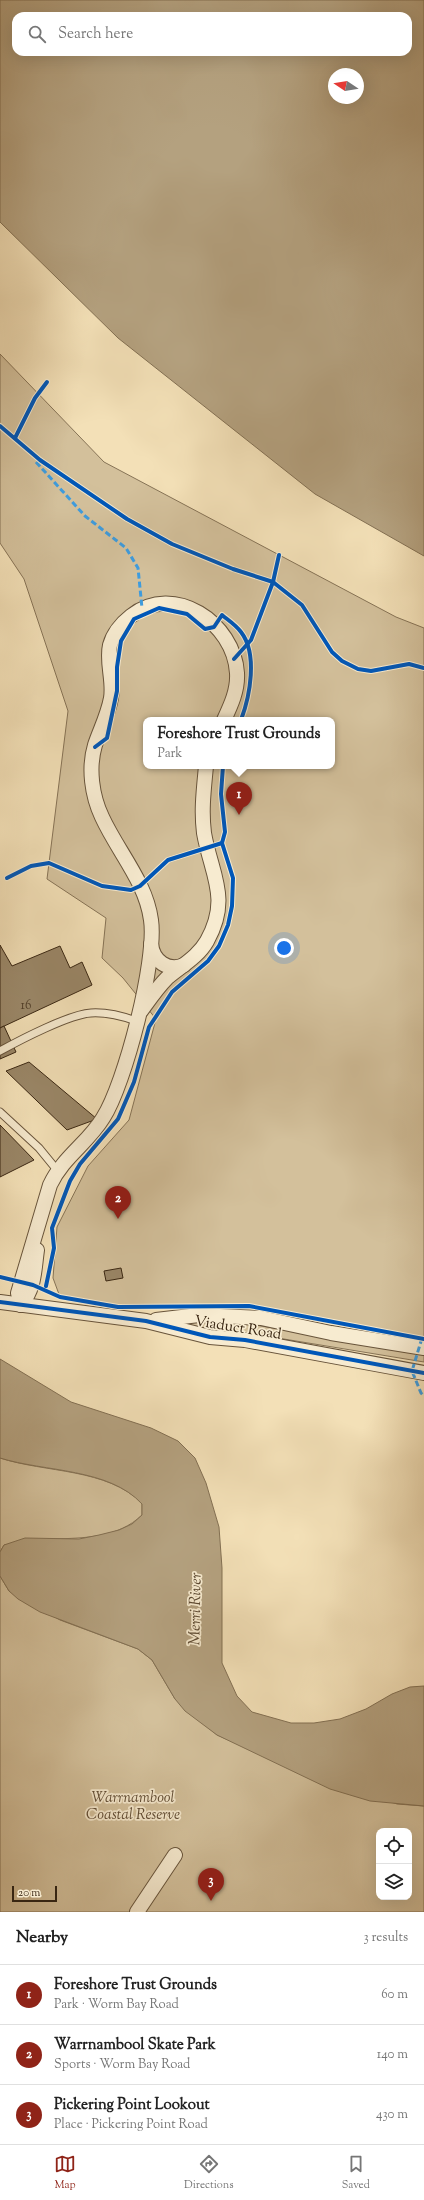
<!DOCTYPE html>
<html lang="en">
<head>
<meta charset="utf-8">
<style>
  :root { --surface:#fff; --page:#f2f2f2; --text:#222; --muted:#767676; --line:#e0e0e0; --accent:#8f2418 }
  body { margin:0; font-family:"Sorts Mill Goudy",serif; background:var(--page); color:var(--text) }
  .controls { position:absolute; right:12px; bottom:12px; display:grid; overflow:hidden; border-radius:8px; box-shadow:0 4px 16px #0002 }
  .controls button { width:36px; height:36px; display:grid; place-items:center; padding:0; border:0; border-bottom:1px solid var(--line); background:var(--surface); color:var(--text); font:20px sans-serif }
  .compass { position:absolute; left:328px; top:68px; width:36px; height:36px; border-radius:50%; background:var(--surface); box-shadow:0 4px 16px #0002; rotate:282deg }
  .scale { position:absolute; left:12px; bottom:10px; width:45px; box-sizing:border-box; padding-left:4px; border:2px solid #392612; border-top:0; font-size:11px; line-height:14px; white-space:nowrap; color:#392612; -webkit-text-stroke:3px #f7ebd0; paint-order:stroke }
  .you { position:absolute; left:284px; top:948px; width:14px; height:14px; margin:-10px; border:3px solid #fff; border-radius:50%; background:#1a73e8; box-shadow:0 0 0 6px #1a73e833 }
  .badge { display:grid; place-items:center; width:26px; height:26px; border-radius:50%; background:var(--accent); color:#fff; font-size:13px; font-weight:700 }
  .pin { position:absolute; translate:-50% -33px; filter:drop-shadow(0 1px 2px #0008) }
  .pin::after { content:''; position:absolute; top:21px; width:14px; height:12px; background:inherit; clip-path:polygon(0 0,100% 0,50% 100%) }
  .popup { position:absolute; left:143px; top:717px; width:192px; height:52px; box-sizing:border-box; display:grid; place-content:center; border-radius:8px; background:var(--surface); filter:drop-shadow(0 1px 3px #0005); font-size:13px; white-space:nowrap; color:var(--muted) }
  .popup b { font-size:15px; color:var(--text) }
  .popup::after { content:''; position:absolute; left:50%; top:100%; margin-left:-8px; border:8px solid transparent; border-top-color:var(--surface) }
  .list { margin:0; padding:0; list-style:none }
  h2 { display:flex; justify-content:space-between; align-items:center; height:52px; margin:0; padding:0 16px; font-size:17px }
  h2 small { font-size:13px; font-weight:400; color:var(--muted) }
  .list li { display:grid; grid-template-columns:26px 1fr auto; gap:12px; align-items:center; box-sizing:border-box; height:60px; padding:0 16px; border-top:1px solid var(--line) }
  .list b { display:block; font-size:15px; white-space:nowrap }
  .list p { margin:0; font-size:13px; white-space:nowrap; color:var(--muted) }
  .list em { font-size:13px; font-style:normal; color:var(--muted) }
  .icon { flex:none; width:22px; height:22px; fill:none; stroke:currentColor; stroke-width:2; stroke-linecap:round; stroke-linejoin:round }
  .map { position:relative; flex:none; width:424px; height:1912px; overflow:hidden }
  .search { position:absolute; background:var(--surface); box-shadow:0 4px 16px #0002; left:12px; right:12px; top:12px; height:44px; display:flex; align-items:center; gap:10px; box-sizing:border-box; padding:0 14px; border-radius:12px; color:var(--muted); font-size:15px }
  .sheet { height:232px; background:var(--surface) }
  nav { display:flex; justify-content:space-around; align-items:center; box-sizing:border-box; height:56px; border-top:1px solid var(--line); background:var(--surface); font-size:11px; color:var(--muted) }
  nav a { display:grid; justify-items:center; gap:2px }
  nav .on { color:var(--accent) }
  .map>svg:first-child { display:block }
</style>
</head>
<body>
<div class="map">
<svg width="424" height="1912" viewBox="0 0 424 1912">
  <rect width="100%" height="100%" fill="#f3e0b7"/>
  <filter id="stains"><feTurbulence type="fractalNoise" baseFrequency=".005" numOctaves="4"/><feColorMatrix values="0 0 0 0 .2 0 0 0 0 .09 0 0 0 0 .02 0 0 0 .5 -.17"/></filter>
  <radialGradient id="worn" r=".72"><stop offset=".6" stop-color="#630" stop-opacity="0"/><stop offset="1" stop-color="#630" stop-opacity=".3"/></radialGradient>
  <!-- green -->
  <g fill="#d3c09b" stroke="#867356" fill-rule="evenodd">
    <path d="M0,354L104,462L396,617L424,628V1339L249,1306L118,1307L60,1297L53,1278L57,1227L88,1166L129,1120L156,1019L123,978L102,958L106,918L47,879L68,711L24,579L0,543ZM146,720H332V766H146Z"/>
    <polygon points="175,1318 231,1321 424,1353 424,1362 229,1330 171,1325"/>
    <path d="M0,1458C46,1473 106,1468 142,1503V1515C118,1538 85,1538 53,1539C37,1540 21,1543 4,1545L0,1552Z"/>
    <path d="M0,1576L9,1591L60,1620L138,1649L152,1660L175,1699L217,1735L261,1754L397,1804L424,1806V1912H0ZM379,1831H409V1897H379Z"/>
  </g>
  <!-- water -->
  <g fill="#b4a17f" stroke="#837053" fill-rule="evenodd">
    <path d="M0,0H424V556L315,494L118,338L0,222ZM16,16H408V52H16ZM334,74H358V98H334Z"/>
    <path d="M0,1359L71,1402L151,1428L178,1441L195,1458L206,1483L219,1527L222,1568V1663L237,1696L252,1712L291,1723H314L340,1719L366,1709L392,1694L410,1687L424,1686V1806L370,1801L330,1789L217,1735L185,1711L175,1699L152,1660L138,1649L40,1612L18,1599L9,1591L0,1576V1552L4,1545L25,1538L79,1539L99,1535L119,1530L132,1524L142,1515V1504C109,1468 45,1472 0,1458Z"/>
  </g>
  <!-- building -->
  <g fill="#9a8768" stroke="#392612">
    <polygon points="0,945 12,966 60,946 70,968 82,962 92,985 0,1028"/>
    <polygon points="4,1026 16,1052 0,1059 0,1028"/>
    <polygon points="29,1062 97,1119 67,1130 6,1071"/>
    <polygon points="0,1125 34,1160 0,1177"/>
    <polygon points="121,1268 123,1278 106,1281 104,1271"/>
  </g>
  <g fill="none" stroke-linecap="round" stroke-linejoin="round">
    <defs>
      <g id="lane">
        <path d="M0,1051C20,1040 70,1014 91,1013C107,1012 122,1016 136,1021"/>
        <polyline points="0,1112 39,1148 57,1170"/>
      </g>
      <g id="street">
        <path d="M151,944C153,961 168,972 184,965"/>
        <path d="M141,1011C149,1000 157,988 167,978C181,966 198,957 207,941C231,898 211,874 204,833C201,810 204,788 206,766"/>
        <polyline points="0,1302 146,1321 210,1337 245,1340 424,1373"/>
        <path d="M21,1305L18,1293L50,1185C63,1157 88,1143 103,1118C125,1084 157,960 151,920C146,882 118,852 102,817C92,796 88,768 95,745C100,730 108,715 111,698C114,681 106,662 110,645C113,634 122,623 131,616C174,582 234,623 237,673C238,690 231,705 224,720"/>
        <path d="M21,1305C35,1288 34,1271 37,1250"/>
        <polyline points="156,1320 199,1315 261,1318 331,1333 424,1348"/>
        <polyline points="137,1912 175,1855"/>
      </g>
    </defs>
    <!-- lane casing -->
    <use href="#lane" stroke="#68543b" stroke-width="9"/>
    <!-- street casing -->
    <use href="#street" stroke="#68543b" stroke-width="16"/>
    <!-- lane -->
    <use href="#lane" stroke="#f7ebd0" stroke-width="7"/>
    <!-- street -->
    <use href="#street" stroke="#f7ebd0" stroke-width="14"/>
    <!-- quiet -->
    <g stroke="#3e9cde" stroke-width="3" stroke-dasharray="6 3" stroke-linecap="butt">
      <polyline points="36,462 85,516 126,548 138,568 142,608"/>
      <polyline points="422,1338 412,1371 421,1393 424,1396"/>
    </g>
    <defs>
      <g id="cycleway">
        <polyline points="0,426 40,460 127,519 172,544 233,569 273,582 302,605 332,652 342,661 358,669 371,671 409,664 424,668"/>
        <polyline points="15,438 35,398 47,382"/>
        <polyline points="234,659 251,640 273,582 279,555"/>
        <path d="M95,747L107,738L117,691V667L121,641L134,619L159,608L187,614L205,629L214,627L222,615C228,620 236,625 241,632C258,654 250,696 241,720"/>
        <polyline points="7,878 31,866 49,863 102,886 131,890 140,886 168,860 222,843"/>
        <polyline points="0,1277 33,1285 60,1297 118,1307 249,1306 424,1339"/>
        <polyline points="46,1286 54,1248 52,1228 70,1181 80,1164 118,1119 134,1082 149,1027 155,1018 172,992 208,961 219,946 228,925 232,906 233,878 222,843 225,832 221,794 223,766"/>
        <polyline points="0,1302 146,1321 210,1337 245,1340 424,1373"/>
      </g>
    </defs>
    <!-- cycleway casing -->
    <use href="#cycleway" stroke="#f7ebd0" stroke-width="6"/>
    <!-- cycleway -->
    <use href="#cycleway" stroke="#0057b8" stroke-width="4"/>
  </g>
  <g text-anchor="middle" stroke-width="3.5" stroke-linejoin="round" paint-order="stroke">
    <!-- number labels -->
    <g font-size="13" fill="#513e28">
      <text x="26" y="1009">16</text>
    </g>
    <!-- street labels -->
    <g font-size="15" fill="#392612" stroke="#f7ebd0">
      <text transform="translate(238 1327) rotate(9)" y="5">Viaduct Road</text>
    </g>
    <!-- park labels -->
    <g font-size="15" font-style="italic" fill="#604c34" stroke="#f7ebd0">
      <text x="133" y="1802">Warrnambool<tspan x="133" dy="17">Coastal Reserve</tspan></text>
    </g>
    <!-- water labels -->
    <g font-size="16" font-style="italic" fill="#5e4b33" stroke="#f7ebd0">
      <text transform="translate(194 1609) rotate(-89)" y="6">Merri River</text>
    </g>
  </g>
  <rect width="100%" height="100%" filter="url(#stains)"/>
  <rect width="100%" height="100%" fill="url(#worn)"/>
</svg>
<div class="controls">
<button><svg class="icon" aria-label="locate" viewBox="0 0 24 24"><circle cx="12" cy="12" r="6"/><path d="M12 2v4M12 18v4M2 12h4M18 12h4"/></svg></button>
<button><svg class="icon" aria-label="layers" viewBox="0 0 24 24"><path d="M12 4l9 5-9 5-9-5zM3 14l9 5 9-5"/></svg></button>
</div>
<svg class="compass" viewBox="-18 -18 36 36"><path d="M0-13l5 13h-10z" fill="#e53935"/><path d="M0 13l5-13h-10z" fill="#767676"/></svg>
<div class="scale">20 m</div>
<div class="you"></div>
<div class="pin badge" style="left:239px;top:815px">1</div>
<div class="popup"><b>Foreshore Trust Grounds</b>Park</div>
<div class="pin badge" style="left:118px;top:1219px">2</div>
<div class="pin badge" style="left:211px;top:1901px">3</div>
<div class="search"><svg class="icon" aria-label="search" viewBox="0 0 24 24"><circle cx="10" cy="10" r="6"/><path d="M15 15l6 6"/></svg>Search here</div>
</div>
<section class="sheet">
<h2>Nearby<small>3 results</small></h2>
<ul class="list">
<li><span class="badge">1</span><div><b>Foreshore Trust Grounds</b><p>Park · Worm Bay Road</p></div><em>60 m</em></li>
<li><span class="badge">2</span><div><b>Warrnambool Skate Park</b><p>Sports · Worm Bay Road</p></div><em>140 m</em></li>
<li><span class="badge">3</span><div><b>Pickering Point Lookout</b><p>Place · Pickering Point Road</p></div><em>430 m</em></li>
</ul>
</section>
<nav>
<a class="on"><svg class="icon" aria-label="map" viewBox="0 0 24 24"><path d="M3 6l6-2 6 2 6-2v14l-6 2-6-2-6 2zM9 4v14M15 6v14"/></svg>Map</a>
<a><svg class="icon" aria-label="directions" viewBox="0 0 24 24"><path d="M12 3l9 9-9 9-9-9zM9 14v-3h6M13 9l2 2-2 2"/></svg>Directions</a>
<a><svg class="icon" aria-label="saved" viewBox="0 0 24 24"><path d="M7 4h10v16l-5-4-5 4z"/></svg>Saved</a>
</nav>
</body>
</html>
